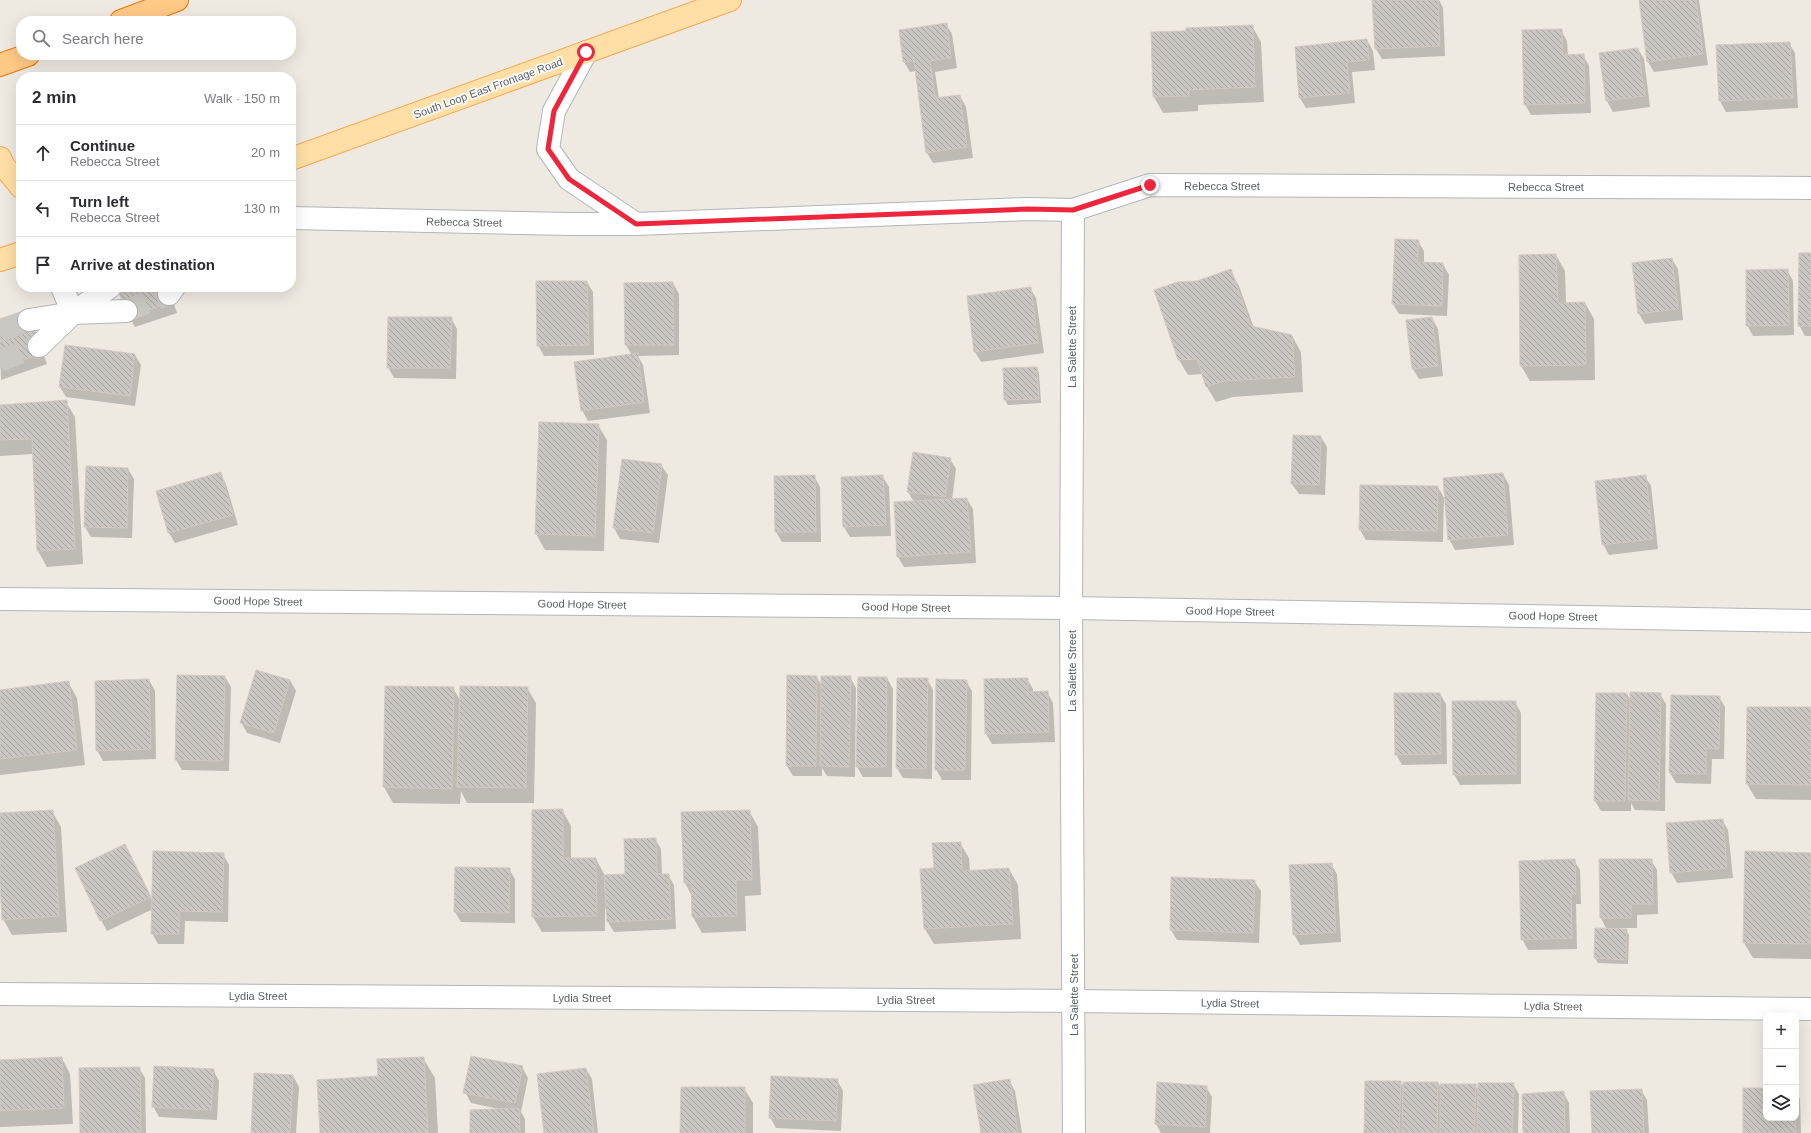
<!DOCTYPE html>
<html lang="en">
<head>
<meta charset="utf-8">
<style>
  :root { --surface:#fff; --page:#f2f2f3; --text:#2b2b33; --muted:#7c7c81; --line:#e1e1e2 }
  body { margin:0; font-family:Arial,sans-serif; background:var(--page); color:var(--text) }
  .controls { position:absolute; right:12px; bottom:12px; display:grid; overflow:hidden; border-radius:8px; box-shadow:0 4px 16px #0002 }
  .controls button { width:36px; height:36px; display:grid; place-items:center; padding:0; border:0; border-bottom:1px solid var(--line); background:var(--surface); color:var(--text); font:20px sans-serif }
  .stop { position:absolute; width:12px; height:12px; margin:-9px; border:3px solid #ee263d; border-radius:50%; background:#fff }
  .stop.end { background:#ee263d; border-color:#fff; box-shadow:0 1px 4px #0008 }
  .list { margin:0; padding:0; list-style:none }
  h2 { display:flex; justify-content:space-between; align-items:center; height:52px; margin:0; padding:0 16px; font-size:17px }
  h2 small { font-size:13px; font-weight:400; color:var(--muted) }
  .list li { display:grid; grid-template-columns:26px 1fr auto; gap:12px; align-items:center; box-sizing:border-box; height:56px; padding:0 16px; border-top:1px solid var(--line) }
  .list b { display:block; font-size:15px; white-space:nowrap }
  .list p { margin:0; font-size:13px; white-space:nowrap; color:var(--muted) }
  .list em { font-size:13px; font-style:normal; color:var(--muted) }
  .icon { flex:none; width:22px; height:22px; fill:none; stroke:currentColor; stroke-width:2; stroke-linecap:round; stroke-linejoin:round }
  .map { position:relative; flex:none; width:1811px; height:1133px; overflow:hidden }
  .search { position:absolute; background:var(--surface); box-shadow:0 4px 16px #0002; left:16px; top:16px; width:280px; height:44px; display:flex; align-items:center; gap:10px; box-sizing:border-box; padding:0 14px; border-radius:16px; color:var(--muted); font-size:15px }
  .panel { position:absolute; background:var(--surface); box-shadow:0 4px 16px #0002; left:16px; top:72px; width:280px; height:220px; border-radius:16px }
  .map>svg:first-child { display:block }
</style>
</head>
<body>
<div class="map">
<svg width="1811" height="1133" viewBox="0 0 1811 1133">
  <defs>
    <pattern id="building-back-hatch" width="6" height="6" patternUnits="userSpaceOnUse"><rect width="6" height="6" fill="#cac6c1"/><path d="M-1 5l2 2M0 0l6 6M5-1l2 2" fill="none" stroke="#a7a4a0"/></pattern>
  </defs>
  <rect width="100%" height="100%" fill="#eee9e1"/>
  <!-- shadow -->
  <g fill="#0003">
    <polygon points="1388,0 1439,0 1443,8 1445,56 1382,59 1376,49"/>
    <polygon points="1640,0 1699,0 1708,65 1654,72 1648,62"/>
    <polygon points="946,24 952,34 957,68 935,72 939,99 960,96 966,107 973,158 933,163 927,153 916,71 910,72 904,62 900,31"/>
    <polygon points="1252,26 1261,42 1264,102 1198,105 1198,111 1163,113 1154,97 1152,33"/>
    <polygon points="1561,30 1567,41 1568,56 1583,55 1589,66 1591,113 1531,115 1525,104"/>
    <polygon points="1367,40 1373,51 1375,70 1352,72 1355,103 1306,108 1300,98 1296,48"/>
    <polygon points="1789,43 1795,53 1798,108 1726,112 1720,101 1717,46"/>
    <polygon points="1638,49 1644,59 1650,107 1613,112 1607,101 1601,54"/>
    <polygon points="1418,241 1424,251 1424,264 1443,264 1449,275 1447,316 1399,314 1393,304"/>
    <polygon points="1811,254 1811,336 1805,336 1799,325"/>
    <polygon points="1556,255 1565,271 1566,304 1585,303 1594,319 1595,380 1530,381 1521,366"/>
    <polygon points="1672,259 1678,269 1683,320 1645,324 1639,314"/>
    <polygon points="1230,270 1239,286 1254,328 1292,336 1301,352 1303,392 1233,397 1216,402 1207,387 1203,374 1188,375 1179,360 1197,282"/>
    <polygon points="1787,270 1793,281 1794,335 1753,336 1747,325"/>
    <polygon points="587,282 593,292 594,355 544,356 538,345"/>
    <polygon points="673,283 679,294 679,355 638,356 643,365 650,413 588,421 582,410 632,355 626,345 625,284"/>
    <polygon points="168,287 177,313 135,327 129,317"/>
    <polygon points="1030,288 1036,298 1044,353 981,362 975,352"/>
    <polygon points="451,318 457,329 456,379 394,378 388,367"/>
    <polygon points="1432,318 1438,329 1443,376 1419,379 1413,369"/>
    <polygon points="0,320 32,322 47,364 1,380"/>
    <polygon points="135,355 141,365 135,406 66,397 60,387"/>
    <polygon points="1037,368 1039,373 1041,403 1008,405 1005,400"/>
    <polygon points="66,402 75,417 83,564 47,567 38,551 33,454 0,456 0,406"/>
    <polygon points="598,425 607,440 604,551 545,550 536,534"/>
    <polygon points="1321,437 1327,447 1325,495 1299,494 1292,484"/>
    <polygon points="950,459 956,469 952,500 967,499 973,509 976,563 904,567 898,557 914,502 908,492"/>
    <polygon points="661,465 668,475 659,543 620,539 614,528"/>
    <polygon points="128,469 134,479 132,538 91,537 85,527"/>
    <polygon points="220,473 226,484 238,525 175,543 169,533 157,492"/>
    <polygon points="1503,474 1509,485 1514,545 1455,550 1449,539"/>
    <polygon points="814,476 820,487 821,542 782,542 776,532"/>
    <polygon points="1645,476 1651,486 1658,549 1609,555 1603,544"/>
    <polygon points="883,477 889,487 891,536 850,537 844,527"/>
    <polygon points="1438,487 1444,498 1443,542 1366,540 1360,530"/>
    <polygon points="225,677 231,687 229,771 182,770 176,760"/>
    <polygon points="817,677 822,687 850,677 856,688 855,777 827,776 822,768 822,776 793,776 787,766"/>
    <polygon points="887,678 893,689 892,777 863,777 857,767"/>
    <polygon points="927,679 933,690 932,779 903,778 897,768"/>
    <polygon points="1027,679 1033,689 1033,692 1047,692 1053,703 1055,742 992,744 986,734"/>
    <polygon points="149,680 155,691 156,759 103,761 97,750"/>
    <polygon points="290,680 296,691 280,743 247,733 241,722"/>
    <polygon points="966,681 972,691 971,780 942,780 936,769"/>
    <polygon points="68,682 77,698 85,765 0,775 0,691"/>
    <polygon points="453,688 460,700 527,688 536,703 534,803 467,803 461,791 460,804 393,803 384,787"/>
    <polygon points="1440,694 1446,704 1447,764 1402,765 1396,754"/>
    <polygon points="1627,694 1631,701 1660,694 1666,704 1665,811 1635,810 1631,803 1631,811 1601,811 1595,801"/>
    <polygon points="1719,697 1725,707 1724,759 1712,759 1711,784 1676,783 1670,773"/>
    <polygon points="1515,702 1521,713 1521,784 1460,785 1454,774"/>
    <polygon points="1811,708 1811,800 1756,799 1747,784"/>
    <polygon points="562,810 571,826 571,859 596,859 605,876 626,875 655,839 661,849 662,875 668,875 674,885 676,929 614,932 608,922 607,909 605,909 605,931 542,932 533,917"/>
    <polygon points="52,811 61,827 67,932 12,935 3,919 0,873 0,814"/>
    <polygon points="749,811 758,827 761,895 745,896 746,931 702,933 693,917 692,896 685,883 682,813"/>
    <polygon points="1722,820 1728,830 1733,878 1677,883 1671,872"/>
    <polygon points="960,843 969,858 970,872 1009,869 1018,885 1021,939 934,944 925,929 921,870 935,869"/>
    <polygon points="125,845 153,902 223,854 229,865 228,922 185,921 184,944 158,944 152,933 153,909 107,931 101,920"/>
    <polygon points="1746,852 1811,854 1811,959 1753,958 1744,943"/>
    <polygon points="1574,860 1580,870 1581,904 1576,904 1577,949 1528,950 1522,939"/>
    <polygon points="1600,860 1651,860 1657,870 1658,914 1637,915 1637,928 1619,928 1619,930 1626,930 1629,935 1628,964 1598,963 1595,958 1607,930 1601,918"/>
    <polygon points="1331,864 1337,874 1341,942 1300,945 1294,934"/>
    <polygon points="509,869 515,879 515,923 461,922 455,912"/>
    <polygon points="1254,881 1261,891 1259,943 1177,940 1171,930"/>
    <polygon points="62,1058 70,1074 73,1124 0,1127 0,1061"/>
    <polygon points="423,1058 435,1078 438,1133 321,1133 379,1077"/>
    <polygon points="522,1067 528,1078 521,1112 525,1119 525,1133 471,1133 499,1109 471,1103 465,1092"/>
    <polygon points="139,1068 145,1078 146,1133 81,1133"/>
    <polygon points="586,1069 592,1079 598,1133 545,1133"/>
    <polygon points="213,1070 219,1081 217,1120 159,1117 153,1106"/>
    <polygon points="293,1076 299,1087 296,1133 252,1133"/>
    <polygon points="837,1080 843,1091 841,1131 776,1128 770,1117"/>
    <polygon points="1009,1080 1015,1091 1022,1133 982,1133"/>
    <polygon points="1400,1082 1404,1089 1438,1083 1441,1088 1475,1085 1479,1091 1513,1084 1519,1094 1518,1133 1365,1133"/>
    <polygon points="1206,1087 1212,1097 1210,1133 1161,1133 1156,1124"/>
    <polygon points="744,1088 753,1103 753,1133 681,1133"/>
    <polygon points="1766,1089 1766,1118 1796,1118 1796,1091 1800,1099 1801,1133 1744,1133"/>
    <polygon points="1641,1090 1647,1100 1649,1133 1593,1133"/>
    <polygon points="1563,1092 1569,1103 1570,1133 1524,1133"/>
  </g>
  <!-- building -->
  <g fill="url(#building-back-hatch)" stroke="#d2c9c0">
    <polygon points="1372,0 1438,0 1440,46 1375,49"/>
    <polygon points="1639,0 1696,0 1703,54 1647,62"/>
    <polygon points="947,23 951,58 930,61 935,98 960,95 967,147 926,153 914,61 903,62 899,30"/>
    <polygon points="1253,25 1255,87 1189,90 1189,96 1153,97 1151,32 1186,31 1186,28"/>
    <polygon points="1562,29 1563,55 1584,54 1585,103 1524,105 1522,30"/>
    <polygon points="1367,39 1369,60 1347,62 1350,93 1299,98 1295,47"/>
    <polygon points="1790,42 1793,98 1719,101 1716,45"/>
    <polygon points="1638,48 1645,96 1606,101 1599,53"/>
    <polygon points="1395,239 1419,240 1417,262 1443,263 1442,306 1392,304"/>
    <polygon points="1799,253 1811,253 1811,326 1798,326"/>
    <polygon points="1556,254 1558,303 1585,302 1586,365 1520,366 1519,255"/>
    <polygon points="1672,258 1678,309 1638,314 1632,263"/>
    <polygon points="1231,269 1251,326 1292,335 1295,377 1224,381 1206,387 1197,359 1178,360 1154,290 1178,282 1197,281"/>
    <polygon points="1788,269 1789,325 1746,326 1746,270"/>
    <polygon points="536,281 587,281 589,345 537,346"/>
    <polygon points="673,282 674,345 625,345 624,283"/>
    <polygon points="117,287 167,287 172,302 128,317"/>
    <polygon points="1031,287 1038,343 974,352 967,296"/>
    <polygon points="26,310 41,354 0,368 0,319"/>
    <polygon points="388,317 452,317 450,368 387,368"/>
    <polygon points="1432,317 1438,366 1412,369 1406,320"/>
    <polygon points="65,345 135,354 130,396 59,387"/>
    <polygon points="638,353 644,402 581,411 574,362"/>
    <polygon points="1037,367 1039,399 1004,400 1003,368"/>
    <polygon points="67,400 75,549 37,551 32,439 0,440 0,405"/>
    <polygon points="539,422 599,424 595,536 535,534"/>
    <polygon points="1293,435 1321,436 1319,485 1291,484"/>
    <polygon points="913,452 951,458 945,497 907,492"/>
    <polygon points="622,459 662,464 653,533 613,528"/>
    <polygon points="86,466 128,468 127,528 84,527"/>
    <polygon points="221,472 233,515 168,533 156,491"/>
    <polygon points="1503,473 1508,535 1448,540 1443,478"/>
    <polygon points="815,475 816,532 775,532 774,476"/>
    <polygon points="883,475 886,525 843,527 841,477"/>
    <polygon points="1646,475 1653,539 1602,545 1595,481"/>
    <polygon points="1360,485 1438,486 1437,531 1359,530"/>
    <polygon points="967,498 971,552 897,557 894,502"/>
    <polygon points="256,670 290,680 274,733 240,723"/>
    <polygon points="177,675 225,676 223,761 175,760"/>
    <polygon points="787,675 817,676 816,766 786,766"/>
    <polygon points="821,676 851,676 849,767 820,766"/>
    <polygon points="858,677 887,677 886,767 856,767"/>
    <polygon points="897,678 928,678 926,769 896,768"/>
    <polygon points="1028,678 1028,692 1048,691 1049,732 985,734 984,679"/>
    <polygon points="149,679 151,749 96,751 95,681"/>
    <polygon points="936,679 967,680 965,770 935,770"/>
    <polygon points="69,681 77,750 0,759 0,690"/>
    <polygon points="385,686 454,687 452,789 383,787"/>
    <polygon points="460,686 528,687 526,788 457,787"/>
    <polygon points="1630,692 1661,693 1659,801 1628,800"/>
    <polygon points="1394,693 1440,693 1441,754 1395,755"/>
    <polygon points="1596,693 1627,693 1625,801 1594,801"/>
    <polygon points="1671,695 1720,696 1719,749 1706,748 1706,774 1669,773"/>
    <polygon points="1452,701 1516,701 1516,774 1453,775"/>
    <polygon points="1747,707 1811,707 1811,785 1746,784"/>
    <polygon points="563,809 563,858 596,858 597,916 532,917 532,810"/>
    <polygon points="53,810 59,916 2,920 0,882 0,813"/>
    <polygon points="750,810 752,880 736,880 737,916 692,917 691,883 684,883 681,812"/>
    <polygon points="1723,819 1727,868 1670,873 1666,823"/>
    <polygon points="656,838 657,874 669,874 671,919 607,922 604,875 625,874 624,839"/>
    <polygon points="961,842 962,871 1009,868 1013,924 924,929 920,869 934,868 932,843"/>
    <polygon points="125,844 151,897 100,921 75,868"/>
    <polygon points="153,851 224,853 222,912 179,911 179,934 151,934"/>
    <polygon points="1745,851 1811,853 1810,944 1743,943"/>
    <polygon points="1575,859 1576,894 1571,894 1572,938 1521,940 1519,861"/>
    <polygon points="1599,859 1652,859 1653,904 1631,904 1631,918 1600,918"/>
    <polygon points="1332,863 1336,932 1293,935 1289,865"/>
    <polygon points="455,867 510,868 509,913 454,912"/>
    <polygon points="1171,877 1255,880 1253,933 1170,930"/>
    <polygon points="1595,928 1627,929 1626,960 1594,958"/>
    <polygon points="471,1056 523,1066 515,1103 463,1093"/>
    <polygon points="62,1057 64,1108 0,1111 0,1060"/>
    <polygon points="424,1057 428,1133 320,1133 317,1080 378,1076 377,1059"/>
    <polygon points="154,1066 214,1069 211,1110 152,1107"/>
    <polygon points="140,1067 141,1133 80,1133 79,1068"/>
    <polygon points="586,1068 594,1133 544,1133 537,1074"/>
    <polygon points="254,1073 293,1075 290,1133 251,1133"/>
    <polygon points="771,1076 838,1079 836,1121 769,1118"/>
    <polygon points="1010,1079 1018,1133 981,1133 973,1085"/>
    <polygon points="1365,1081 1401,1081 1399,1133 1364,1133"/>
    <polygon points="1157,1082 1207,1086 1205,1127 1155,1124"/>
    <polygon points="1403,1082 1438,1082 1437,1133 1402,1133"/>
    <polygon points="1478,1083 1514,1083 1512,1133 1477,1133"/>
    <polygon points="1440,1084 1476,1084 1474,1133 1440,1133"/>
    <polygon points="681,1087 745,1087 745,1133 680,1133"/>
    <polygon points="1743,1088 1766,1088 1766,1118 1795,1118 1796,1133 1743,1133"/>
    <polygon points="1642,1089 1644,1133 1592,1133 1590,1091"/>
    <polygon points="1564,1091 1565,1133 1523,1133 1522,1094"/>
    <polygon points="519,1108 520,1133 470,1133 470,1110"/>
  </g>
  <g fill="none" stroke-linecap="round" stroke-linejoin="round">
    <!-- minor-tunnel -->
    <g stroke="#c9c7c2" stroke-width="22" stroke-dasharray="22 11" stroke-linecap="butt">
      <polyline points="126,311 169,294"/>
      <polyline points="0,331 29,320"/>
      <polyline points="0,361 39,346"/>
    </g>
    <defs>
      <g id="minor">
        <polyline points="586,52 554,111 548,149 569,179 636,224"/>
        <polyline points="1073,210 1071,608 1074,1133"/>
        <polyline points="291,218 570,224 636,224 1028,209 1073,210 1150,185 1811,188"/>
        <polyline points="62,287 73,313 126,311"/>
        <polyline points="169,294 174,287"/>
        <polyline points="29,320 73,313"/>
        <polyline points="39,346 73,313 110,287"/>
        <polyline points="0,599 1071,608 1811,621"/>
        <polyline points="0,994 1074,1001 1811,1009"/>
      </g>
      <g id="major">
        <polyline points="0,158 4,166 21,187"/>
        <polyline points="291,159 730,0"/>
        <polyline points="0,260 21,253"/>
      </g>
      <g id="highway">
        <polyline points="121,21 177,0"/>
        <polyline points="0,65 28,55"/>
      </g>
    </defs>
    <!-- minor casing -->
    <use href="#minor" stroke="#b2b6ba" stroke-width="24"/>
    <!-- major casing -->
    <use href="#major" stroke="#f6a952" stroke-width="24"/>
    <!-- highway casing -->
    <use href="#highway" stroke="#ef7600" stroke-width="24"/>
    <!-- minor -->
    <use href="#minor" stroke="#fff" stroke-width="22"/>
    <!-- major -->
    <use href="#major" stroke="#ffdfa5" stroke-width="22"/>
    <!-- highway -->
    <use href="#highway" stroke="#ffc987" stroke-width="22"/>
  </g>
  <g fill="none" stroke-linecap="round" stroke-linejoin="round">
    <!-- route -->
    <polyline stroke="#ee263d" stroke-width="5" points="586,52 554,111 548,149 569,179 636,224 1028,209 1073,210 1150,185"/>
  </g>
  <g text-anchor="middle" stroke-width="3.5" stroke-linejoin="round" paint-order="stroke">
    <!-- street labels -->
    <g font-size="11" fill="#5a6063" stroke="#fff">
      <text transform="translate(488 88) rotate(-20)" y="4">South Loop East Frontage Road</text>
      <text x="1222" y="190">Rebecca Street</text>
      <text x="1546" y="191">Rebecca Street</text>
      <text transform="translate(464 222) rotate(1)" y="4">Rebecca Street</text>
      <text transform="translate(1072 347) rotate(-90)" y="4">La Salette Street</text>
      <text transform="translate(258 601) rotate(1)" y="4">Good Hope Street</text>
      <text transform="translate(582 604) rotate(1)" y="4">Good Hope Street</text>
      <text transform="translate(906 607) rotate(1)" y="4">Good Hope Street</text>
      <text transform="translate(1230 611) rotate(1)" y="4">Good Hope Street</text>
      <text transform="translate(1553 616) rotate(1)" y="4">Good Hope Street</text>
      <text transform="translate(1072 671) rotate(-90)" y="4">La Salette Street</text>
      <text transform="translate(1074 995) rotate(-90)" y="4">La Salette Street</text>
      <text x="258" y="1000">Lydia Street</text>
      <text x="582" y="1002">Lydia Street</text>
      <text x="906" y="1004">Lydia Street</text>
      <text transform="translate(1230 1003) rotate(1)" y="4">Lydia Street</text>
      <text transform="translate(1553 1006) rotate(1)" y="4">Lydia Street</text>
    </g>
  </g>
</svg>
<div class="controls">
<button>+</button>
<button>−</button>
<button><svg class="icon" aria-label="layers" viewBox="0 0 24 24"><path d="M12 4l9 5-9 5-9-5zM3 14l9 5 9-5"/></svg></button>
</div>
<div class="stop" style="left:586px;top:52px"></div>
<div class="stop end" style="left:1150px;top:185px"></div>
<div class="search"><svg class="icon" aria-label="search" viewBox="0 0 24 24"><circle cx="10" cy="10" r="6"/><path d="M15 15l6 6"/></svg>Search here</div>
<section class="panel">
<h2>2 min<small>Walk · 150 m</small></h2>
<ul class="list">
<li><svg class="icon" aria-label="ahead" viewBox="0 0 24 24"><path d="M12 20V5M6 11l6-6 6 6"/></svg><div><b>Continue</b><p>Rebecca Street</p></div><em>20 m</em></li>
<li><svg class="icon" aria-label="left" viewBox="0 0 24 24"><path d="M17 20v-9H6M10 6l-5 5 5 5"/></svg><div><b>Turn left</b><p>Rebecca Street</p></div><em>130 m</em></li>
<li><svg class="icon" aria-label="arrive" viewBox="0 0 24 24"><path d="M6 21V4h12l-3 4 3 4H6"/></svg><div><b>Arrive at destination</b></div></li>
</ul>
</section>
</div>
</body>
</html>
